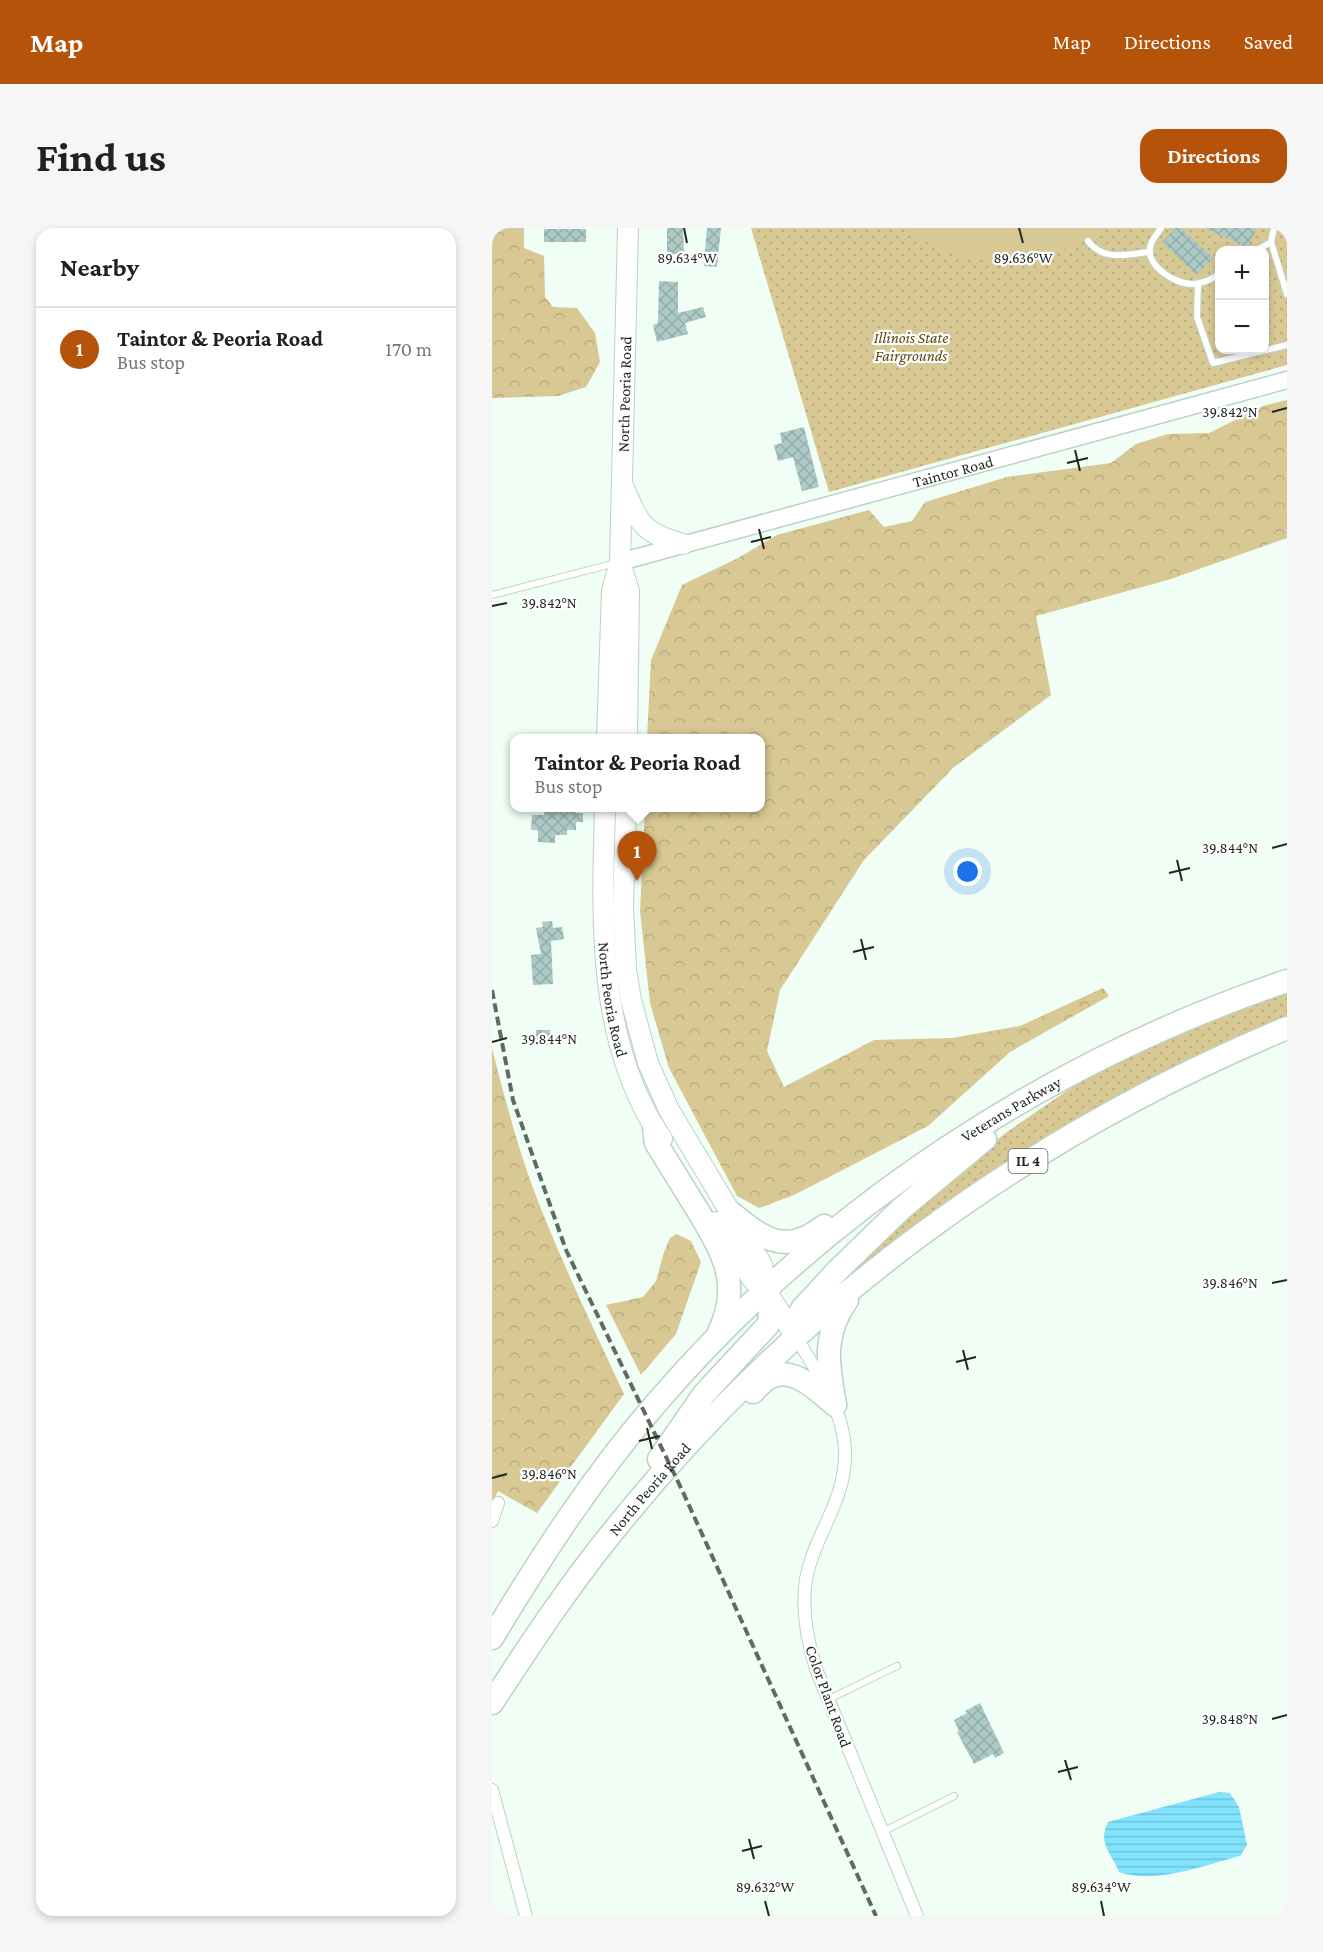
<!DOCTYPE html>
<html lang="en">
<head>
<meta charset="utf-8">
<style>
  :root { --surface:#fff; --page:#f6f6f6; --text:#202124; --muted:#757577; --line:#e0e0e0; --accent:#b45309 }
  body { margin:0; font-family:"Crimson Pro",serif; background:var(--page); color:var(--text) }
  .controls { position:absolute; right:18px; top:18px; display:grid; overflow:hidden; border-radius:12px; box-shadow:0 3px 9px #0003 }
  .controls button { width:54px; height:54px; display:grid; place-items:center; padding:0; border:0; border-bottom:2px solid var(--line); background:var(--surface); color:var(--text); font:30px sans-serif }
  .you { position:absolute; left:476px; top:644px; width:21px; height:21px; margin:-15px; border:4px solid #fff; border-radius:50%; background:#1a73e8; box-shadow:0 0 0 9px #1a73e833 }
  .badge { display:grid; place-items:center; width:39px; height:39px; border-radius:50%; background:var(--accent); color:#fff; font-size:20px; font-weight:700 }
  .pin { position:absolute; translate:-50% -50px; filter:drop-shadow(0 2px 3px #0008) }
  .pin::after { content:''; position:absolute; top:32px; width:21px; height:18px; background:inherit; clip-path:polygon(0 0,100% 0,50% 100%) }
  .popup { position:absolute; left:18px; top:506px; width:255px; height:78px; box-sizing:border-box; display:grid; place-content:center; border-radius:12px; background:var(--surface); filter:drop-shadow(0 2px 4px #0005); font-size:20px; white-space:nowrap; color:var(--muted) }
  .popup b { font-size:22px; color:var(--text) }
  .popup::after { content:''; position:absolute; left:50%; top:100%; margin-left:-12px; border:12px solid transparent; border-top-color:var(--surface) }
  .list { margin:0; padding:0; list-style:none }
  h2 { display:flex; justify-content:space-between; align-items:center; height:78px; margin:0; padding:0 24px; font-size:26px }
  h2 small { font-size:20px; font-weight:400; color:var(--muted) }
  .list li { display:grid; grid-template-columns:39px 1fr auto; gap:18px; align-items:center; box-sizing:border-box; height:84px; padding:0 24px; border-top:2px solid var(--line) }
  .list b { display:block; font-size:22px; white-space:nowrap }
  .list p { margin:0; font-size:20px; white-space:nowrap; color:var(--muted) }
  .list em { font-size:20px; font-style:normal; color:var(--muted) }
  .map { position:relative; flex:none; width:795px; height:1688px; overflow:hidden; border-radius:18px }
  header { display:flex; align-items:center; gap:36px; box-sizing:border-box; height:84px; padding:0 30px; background:var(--accent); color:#fff }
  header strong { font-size:28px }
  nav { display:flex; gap:33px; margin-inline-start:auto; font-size:21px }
  .intro { display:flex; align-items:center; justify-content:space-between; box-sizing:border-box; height:144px; padding:0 36px }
  h1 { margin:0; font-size:42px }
  .button { padding:15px 27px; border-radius:18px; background:var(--accent); color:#fff; font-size:21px; font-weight:700 }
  main { display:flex; gap:36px; padding:0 36px }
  aside { flex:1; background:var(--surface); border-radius:18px; box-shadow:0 3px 9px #0003 }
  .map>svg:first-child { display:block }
</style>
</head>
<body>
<header>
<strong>Map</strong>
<nav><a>Map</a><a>Directions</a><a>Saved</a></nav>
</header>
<div class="intro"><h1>Find us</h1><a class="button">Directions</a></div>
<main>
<aside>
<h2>Nearby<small></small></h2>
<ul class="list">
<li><span class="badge">1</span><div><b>Taintor &amp; Peoria Road</b><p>Bus stop</p></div><em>170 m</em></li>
</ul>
</aside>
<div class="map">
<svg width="795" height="1688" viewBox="0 0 795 1688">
  <defs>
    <pattern id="grass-dots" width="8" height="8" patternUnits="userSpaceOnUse" patternTransform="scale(1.5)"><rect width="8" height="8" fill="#d8c893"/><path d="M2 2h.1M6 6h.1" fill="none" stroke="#b9ac7e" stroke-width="1.8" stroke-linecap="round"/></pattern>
    <pattern id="forest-crowns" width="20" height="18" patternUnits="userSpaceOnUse" patternTransform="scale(1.5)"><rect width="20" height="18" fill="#d8c893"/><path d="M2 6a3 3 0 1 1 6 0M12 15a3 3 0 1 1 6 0" fill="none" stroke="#b9ac7e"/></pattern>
    <pattern id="water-rules" width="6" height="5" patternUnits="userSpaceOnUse" patternTransform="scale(1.5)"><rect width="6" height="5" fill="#81e3fe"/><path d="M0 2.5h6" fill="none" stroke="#6fc3d9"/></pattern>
    <pattern id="building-cross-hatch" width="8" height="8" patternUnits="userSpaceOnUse" patternTransform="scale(1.5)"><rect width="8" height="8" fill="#adcac6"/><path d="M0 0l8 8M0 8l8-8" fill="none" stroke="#94aeaa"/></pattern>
  </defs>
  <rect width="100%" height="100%" fill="#f0fef5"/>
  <!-- grass -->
  <g fill="url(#grass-dots)" fill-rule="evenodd">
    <path d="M259,0H795V137L337,264ZM728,22H772V122H728Z"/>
    <path d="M795,765V788C634,855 494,939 358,1047L355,1044L462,946L515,904L589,853L690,804Z"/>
  </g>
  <!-- forest -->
  <g fill="url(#forest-crowns)">
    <polygon points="0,0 32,0 32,20 52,28 53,69 61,79 85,80 103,105 108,134 94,159 66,168 0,170"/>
    <polygon points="795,172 795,310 676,352 544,388 559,467 462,539 372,632 288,762 275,823 292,859 382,812 460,810 528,798 611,760 617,768 518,824 436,898 302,967 267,980 245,968 177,840 158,775 148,683 153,580 268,580 268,510 155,510 159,432 190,357 246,330 285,307 377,282 392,299 420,293 433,274 515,249 619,235 644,216 676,206 717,205 771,178"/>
    <path d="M0,820C11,864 23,909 38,952C65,1025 99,1095 132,1166L45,1285L6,1263L0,1276Z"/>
    <polygon points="185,1006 199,1013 209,1034 184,1106 149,1147 114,1077 151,1069 164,1053 172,1024 178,1010"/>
  </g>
  <!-- garden -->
  <path fill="#d8c893" d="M412,0H615C602,11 586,17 570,22C514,41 460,35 412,0Z"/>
  <!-- water -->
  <path fill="url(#water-rules)" d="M727,1564L738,1565L747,1579L755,1617L748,1628C713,1637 662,1657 627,1644C620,1625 605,1616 616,1594Z"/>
  <!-- building -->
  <g fill="url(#building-cross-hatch)">
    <polygon points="175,0 191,0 192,26 175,26"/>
    <polygon points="215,0 229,0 225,39 212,38"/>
    <polygon points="684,0 689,0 721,30 704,47 670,14"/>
    <polygon points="711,0 765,0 756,19"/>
    <rect x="52" y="1" width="42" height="13"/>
    <polygon points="167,53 186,54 186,85 211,79 214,89 193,95 196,106 165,114 161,97 166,95"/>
    <polygon points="312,199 327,259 310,263 301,229 286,233 282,217 290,215 288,205"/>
    <polygon points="52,579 84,579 84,585 91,585 91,594 84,594 84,602 75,602 75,607 63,607 63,615 46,614 46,602 39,602 40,587 52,587"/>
    <polygon points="60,693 61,700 70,699 72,711 59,713 61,756 41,757 39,727 49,726 44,700 51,699 50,694"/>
    <polygon points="44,802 58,802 59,817 44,817"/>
    <polygon points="488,1475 512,1525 503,1530 501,1526 482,1536 465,1504 467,1503 462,1492 475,1485 473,1483"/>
  </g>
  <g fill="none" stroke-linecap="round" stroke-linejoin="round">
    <defs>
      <g id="lane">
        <path d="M669,0C666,5 661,10 659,16C651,37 684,57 701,56C711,56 719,51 728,46"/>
        <polyline points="782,0 779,14 795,66"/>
        <path d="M596,13C612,34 634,26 658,24"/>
        <polyline points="765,22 779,14"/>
        <polyline points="706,56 705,89 721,135 795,117"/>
        <polyline points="0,367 124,335"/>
        <polyline points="337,1471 405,1438"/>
        <polyline points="390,1604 462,1568"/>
      </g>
      <g id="street">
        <path d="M304,1109C324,1143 351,1180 353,1221C355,1273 323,1304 314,1351C309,1382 315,1412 324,1441L425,1688"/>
        <polyline points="0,1293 6,1275"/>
        <polyline points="0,1562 34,1688"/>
      </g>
      <g id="secondary">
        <path id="s1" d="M128,334L795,152"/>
      </g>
      <g id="primary">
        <path d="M132,260C148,297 151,305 191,316"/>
        <polyline points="128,334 137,363 135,510"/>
        <path id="s2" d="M115,510L120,363L128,334L136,0"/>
        <path id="s3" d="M113,580C110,691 104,814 170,911"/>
        <polyline points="134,580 131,679 134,741 139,772 156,835 177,882 270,1037 274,1063"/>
        <polyline points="223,994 261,1052 274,1063 304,1109"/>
      </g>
      <g id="highway">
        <path d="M162,900L164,915C177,936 190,957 203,978C229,1021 251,1054 227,1104"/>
        <path d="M237,983C270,1010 293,1029 332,998"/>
        <polyline points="304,1109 304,1092 310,1081 345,1043 409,981 493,911"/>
        <path d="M261,1164C265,1160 270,1154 275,1151C299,1135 326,1163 343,1177"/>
        <path d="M343,1177C336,1137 330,1107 355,1072"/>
        <path d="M167,1231L212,1166L276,1097C280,1084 278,1075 274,1063"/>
        <path id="s4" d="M0,1410C50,1327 103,1245 167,1172C333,980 555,834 795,753"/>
        <path id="s5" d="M0,1475C39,1415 78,1356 123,1301C303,1077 531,910 795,800"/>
      </g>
    </defs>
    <!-- lane casing -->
    <use href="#lane" stroke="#bcd2c3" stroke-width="8"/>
    <!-- street casing -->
    <use href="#street" stroke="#bcd2c3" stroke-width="14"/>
    <!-- secondary casing -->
    <use href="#secondary" stroke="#bcd2c3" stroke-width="19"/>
    <!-- primary casing -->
    <use href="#primary" stroke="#bcd2c3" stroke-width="22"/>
    <!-- highway casing -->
    <use href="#highway" stroke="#bcd2c3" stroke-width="25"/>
    <!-- lane -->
    <use href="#lane" stroke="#fff" stroke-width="6"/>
    <!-- street -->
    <use href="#street" stroke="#fff" stroke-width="12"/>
    <!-- secondary -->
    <use href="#secondary" stroke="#fff" stroke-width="16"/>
    <!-- primary -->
    <use href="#primary" stroke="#fff" stroke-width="20"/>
    <!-- highway -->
    <use href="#highway" stroke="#fff" stroke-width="22"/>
    <!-- rail -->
    <polyline stroke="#5f6a63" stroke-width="4" stroke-dasharray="9 4.5" stroke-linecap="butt" points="0,762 21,872 74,1022 190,1262 384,1688"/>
  </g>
  <!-- ticks -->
  <path fill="none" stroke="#1f2822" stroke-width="2" d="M192,0L195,15M527,0L531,15M780,184L795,180M583,222L588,243M575,235L596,230M267,301L272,321M259,314L279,309M0,378L15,375M780,620L795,616M685,632L690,653M677,645L698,640M369,711L374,732M361,724L382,719M0,814L15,810M780,1055L795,1052M471,1122L476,1142M464,1134L484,1129M155,1200L160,1221M147,1213L168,1208M0,1250L15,1246M780,1491L795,1487M573,1532L579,1552M566,1544L586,1539M257,1611L262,1631M250,1623L270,1618M273,1673L277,1688M609,1673L612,1688"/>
  <g text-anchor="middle" stroke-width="4.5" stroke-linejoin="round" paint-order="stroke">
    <!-- shield labels -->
    <rect fill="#fff" stroke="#626864" stroke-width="1.5" x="516.5" y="921" width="39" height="24" rx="4.5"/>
    <g font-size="15" font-weight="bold" fill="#1f2822">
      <text x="536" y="938">IL 4</text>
    </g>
    <!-- park labels -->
    <g font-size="16" font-style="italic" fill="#5a4a0e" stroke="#fff">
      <text x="419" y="115">Illinois State<tspan x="419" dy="18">Fairgrounds</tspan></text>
    </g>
    <!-- street labels -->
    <g font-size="16" fill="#1f2822" stroke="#fff">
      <text dy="6" stroke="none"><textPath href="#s2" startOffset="345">North Peoria Road</textPath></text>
      <text dy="6" stroke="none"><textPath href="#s1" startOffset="345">Taintor Road</textPath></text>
      <text dy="6" stroke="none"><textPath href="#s3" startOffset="192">North Peoria Road</textPath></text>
      <text dy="6" stroke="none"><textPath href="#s4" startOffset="750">Veterans Parkway</textPath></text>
      <text dy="6" stroke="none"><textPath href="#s5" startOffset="266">North Peoria Road</textPath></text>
      <text transform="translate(337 1468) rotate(70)" y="6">Color Plant Road</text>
    </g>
  </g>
  <g font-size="15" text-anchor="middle" fill="#1f2822" stroke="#fff" stroke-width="4.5" stroke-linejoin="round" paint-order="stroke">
    <text x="195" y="35">89.634°W</text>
    <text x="531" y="35">89.636°W</text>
    <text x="738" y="189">39.842°N</text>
    <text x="57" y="380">39.842°N</text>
    <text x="738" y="625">39.844°N</text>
    <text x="57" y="816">39.844°N</text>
    <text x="738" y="1060">39.846°N</text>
    <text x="57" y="1251">39.846°N</text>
    <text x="738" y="1496">39.848°N</text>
    <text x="273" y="1664">89.632°W</text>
    <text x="609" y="1664">89.634°W</text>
  </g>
</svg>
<div class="controls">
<button>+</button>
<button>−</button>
</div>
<div class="you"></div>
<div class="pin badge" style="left:145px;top:653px">1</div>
<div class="popup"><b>Taintor &amp; Peoria Road</b>Bus stop</div>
</div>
</main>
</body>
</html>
